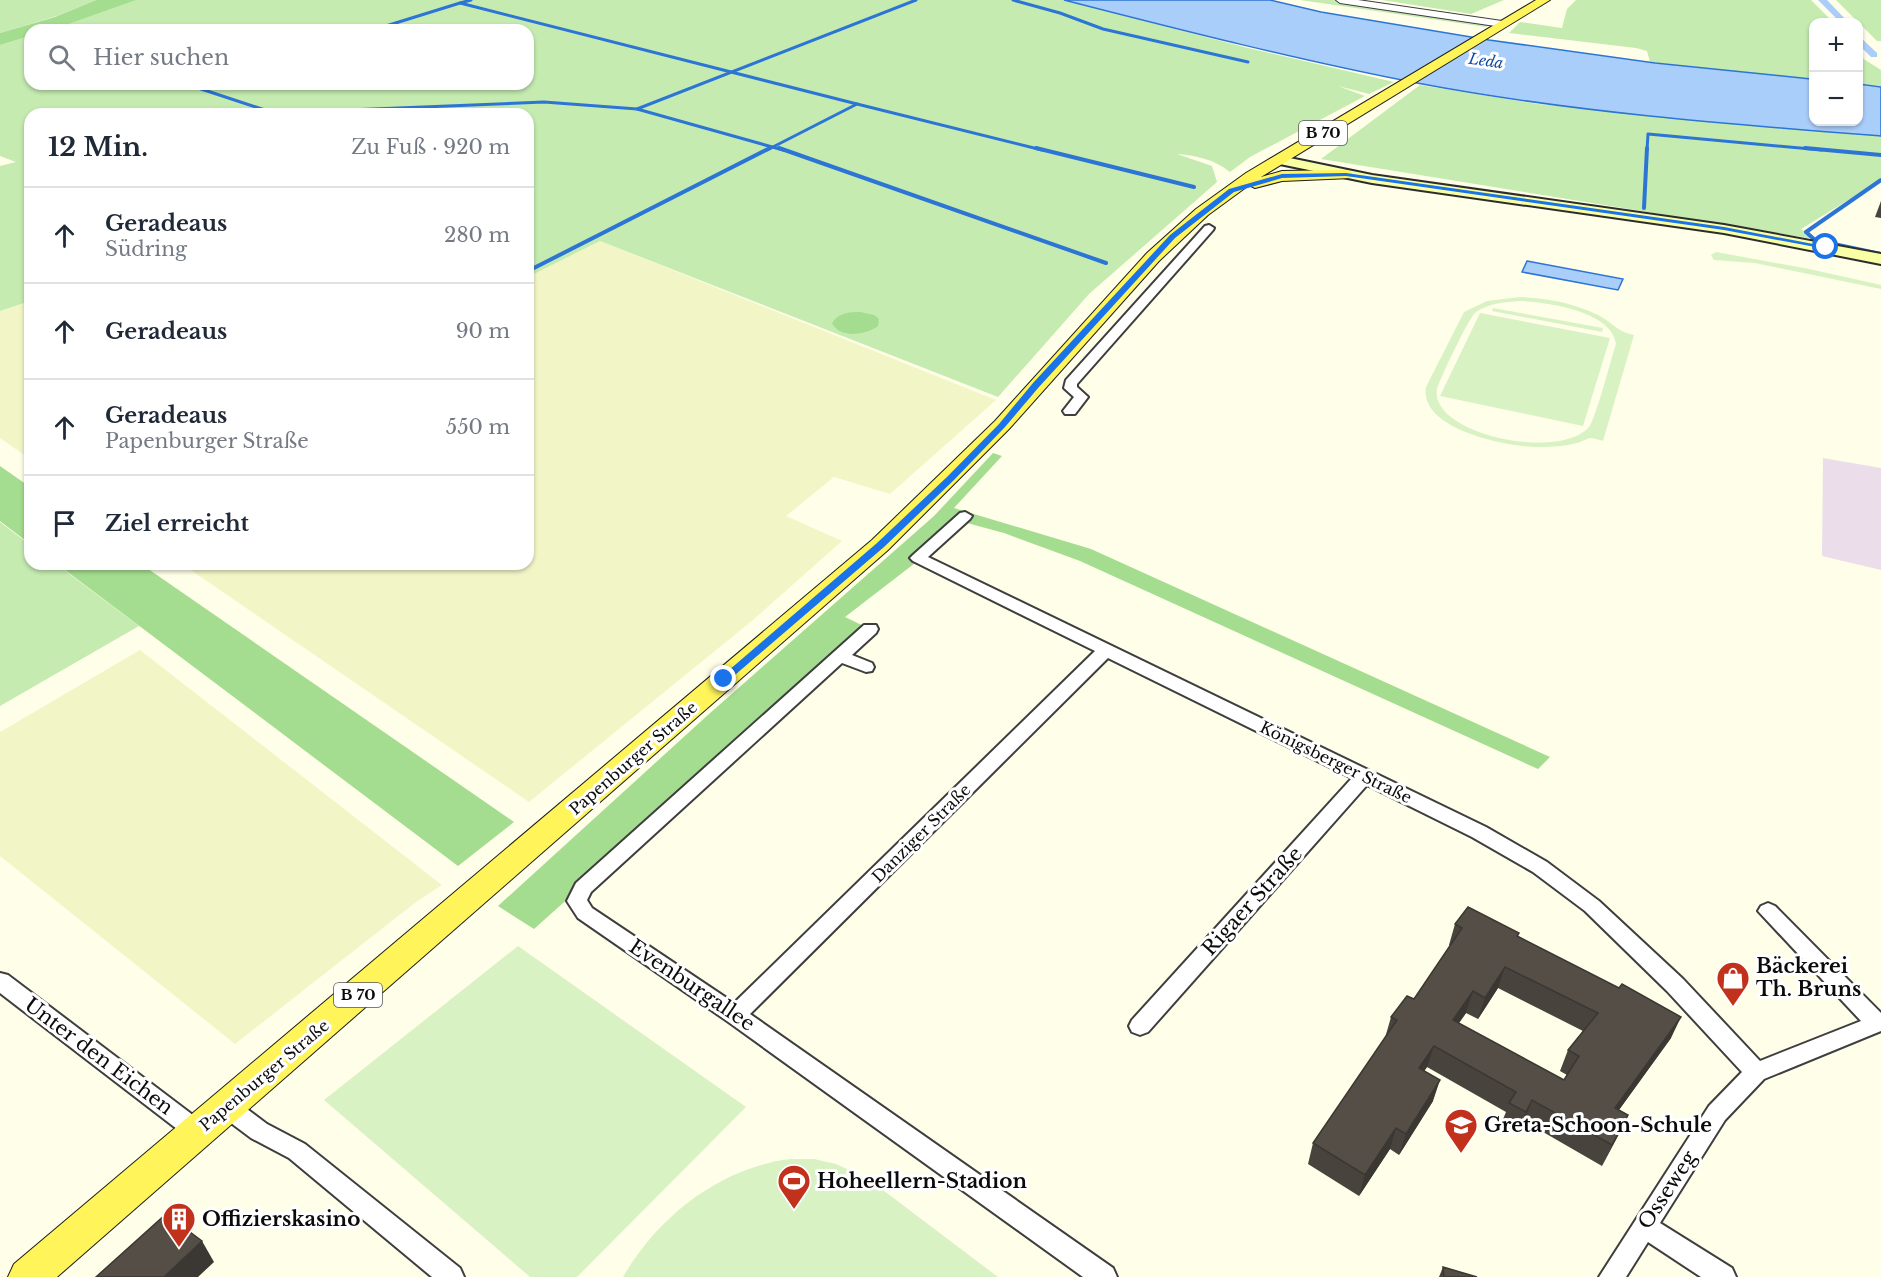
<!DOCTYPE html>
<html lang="de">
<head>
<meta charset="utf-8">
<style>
  :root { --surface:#fff; --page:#f2f2f3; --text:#1f2937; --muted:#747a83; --line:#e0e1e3 }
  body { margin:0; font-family:"Libre Baskerville",serif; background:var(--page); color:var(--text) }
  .controls { position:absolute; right:18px; top:18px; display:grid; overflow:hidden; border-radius:12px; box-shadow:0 2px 4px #0004 }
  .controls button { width:54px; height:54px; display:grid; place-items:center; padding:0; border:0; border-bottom:2px solid var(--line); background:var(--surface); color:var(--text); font:30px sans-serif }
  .stop { position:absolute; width:18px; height:18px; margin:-14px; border:4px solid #1a73e8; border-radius:50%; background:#fff }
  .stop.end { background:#1a73e8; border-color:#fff; box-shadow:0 2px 6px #0008 }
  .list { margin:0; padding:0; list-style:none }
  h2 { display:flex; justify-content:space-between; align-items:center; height:78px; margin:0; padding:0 24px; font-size:26px }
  h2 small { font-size:20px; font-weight:400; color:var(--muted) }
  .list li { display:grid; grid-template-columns:39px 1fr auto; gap:18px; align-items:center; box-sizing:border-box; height:96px; padding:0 24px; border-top:2px solid var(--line) }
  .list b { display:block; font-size:22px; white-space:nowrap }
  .list p { margin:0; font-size:20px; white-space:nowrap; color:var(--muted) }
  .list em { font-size:20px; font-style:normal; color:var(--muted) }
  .icon { flex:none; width:33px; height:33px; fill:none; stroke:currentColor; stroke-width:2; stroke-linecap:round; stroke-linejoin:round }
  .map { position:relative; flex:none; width:1881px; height:1277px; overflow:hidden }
  .search { position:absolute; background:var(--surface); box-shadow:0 2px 4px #0004; left:24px; top:24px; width:510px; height:66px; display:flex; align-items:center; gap:15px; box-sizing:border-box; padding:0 21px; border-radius:18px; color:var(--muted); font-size:22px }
  .panel { position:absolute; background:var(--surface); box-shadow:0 2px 4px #0004; left:24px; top:108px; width:510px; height:462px; border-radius:18px }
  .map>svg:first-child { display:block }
</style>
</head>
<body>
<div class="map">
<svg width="1881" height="1277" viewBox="0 0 1881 1277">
  <rect width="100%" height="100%" fill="#fffee9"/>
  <!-- industrial -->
  <polygon fill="#ebdeea" points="1823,458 1881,468 1881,570 1822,556"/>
  <!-- farmland -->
  <g fill="#f2f6c7">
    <polygon points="600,241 996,400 890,494 834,477 786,516 842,541 753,620 529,802 182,564 528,564 528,277"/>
    <polygon points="30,301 30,459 0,438 0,311"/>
    <polygon points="140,650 442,885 416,902 235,1044 0,856 0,732"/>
  </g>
  <!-- green -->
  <g fill="#c5ebb1">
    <polygon points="0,0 96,0 57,16 0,33"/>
    <path d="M135,0H1064L1248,48L1394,82L1369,94L1338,86L1365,96L1250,157L1230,172C1213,159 1198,156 1177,154L1212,166L1217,182L1089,294L998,397L600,241L528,277V114H30V301L0,311V166L16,162L0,156V45L30,36V84H528V30H52Z"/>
    <polygon points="1300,0 1334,0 1488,25 1486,27"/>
    <polygon points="1382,0 1504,0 1471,14"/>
    <polygon points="1576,0 1811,0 1833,22 1814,22 1813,80 1655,63 1650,62 1647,51 1636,48 1509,33 1520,22 1562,28 1567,9"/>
    <polygon points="1836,0 1881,0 1881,41 1877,41"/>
    <polygon points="1859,56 1881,70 1881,86 1859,84"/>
    <polygon points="1420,85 1538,104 1881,134 1881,180 1801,229 1814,239 1321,159"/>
    <polygon points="0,522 30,545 30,564 56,564 139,626 0,706"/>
  </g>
  <!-- forest -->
  <g fill="#a4dd8f">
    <polygon points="96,0 136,0 52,30 30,30 30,36 0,45 0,33 55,17"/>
    <path d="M860,312L874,315L879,319L878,326C866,335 840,339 832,323C838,313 849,312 860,312Z"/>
    <polygon points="993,453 1002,456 954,508 1091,549 1550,757 1538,769 1080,561 1004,533 967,523 845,617 870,629 534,929 498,906 709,714 934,516"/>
    <polygon points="0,466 30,487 30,544 0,521"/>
    <polygon points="57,564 141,564 514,822 458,866"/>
  </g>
  <!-- pitch -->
  <g fill="#d9f2c3" fill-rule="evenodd">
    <polygon points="1716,252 1809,269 1881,285 1881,289 1755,263 1714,260 1711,255"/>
    <path d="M1521,297C1547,298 1574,303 1598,315C1612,322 1619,333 1634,335L1603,441C1599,440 1594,438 1590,438C1586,439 1581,442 1577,443C1565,446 1552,447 1539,447C1509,447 1419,430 1426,387L1464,312L1487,301ZM1520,301C1547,302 1612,311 1616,344C1611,359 1596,418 1589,427C1562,458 1456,439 1439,403C1437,399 1436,394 1437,389C1440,379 1469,317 1476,312C1489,303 1506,302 1520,301Z"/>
    <polygon points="1493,308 1603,328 1602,332 1492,311"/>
    <polygon points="1480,313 1610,338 1583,426 1440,396"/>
    <polygon points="518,946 746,1107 577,1277 530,1277 324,1100"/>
    <path d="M790,1159H814L836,1164L867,1178L998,1277H623C658,1216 720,1168 790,1159Z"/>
  </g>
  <!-- water -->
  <g fill="#aacefa" stroke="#2d75d5" stroke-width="1.5">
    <path d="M1064,0H1270L1321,12L1489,40L1655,63L1811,79L1813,80L1814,122H1858L1859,84L1881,87V136C1726,124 1570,112 1417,83C1298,60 1181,30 1064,0Z"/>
    <polygon points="1527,261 1623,279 1618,290 1522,272"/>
  </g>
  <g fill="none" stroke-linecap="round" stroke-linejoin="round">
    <!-- stream-far1 -->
    <g stroke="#2d75d5" stroke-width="3">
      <polyline points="471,0 460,3 857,104 767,150"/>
      <polyline points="1013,0 1060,13 1103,29 1248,62"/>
      <polyline points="373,30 460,3"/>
      <polyline points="193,84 189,85 274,113 544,102 637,109 783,150"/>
      <polyline points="857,104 1042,150"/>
      <polyline points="637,109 916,0"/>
      <polyline points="1647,150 1648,134 1822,150"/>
    </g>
    <!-- stream -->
    <g stroke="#2d75d5" stroke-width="4">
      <polyline points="779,148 1106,263"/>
      <polyline points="1036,148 1194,187"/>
      <polyline points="1805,148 1881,155"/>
      <polyline points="1881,180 1806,232 1815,240 1881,254"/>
      <polyline points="1644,208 1647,148"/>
      <polyline points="528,271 770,148"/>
    </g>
    <!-- canal -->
    <g fill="#aacefa" fill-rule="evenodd">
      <polygon points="1818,0 1827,0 1848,22 1840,22"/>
      <polygon points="1858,35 1877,53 1877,57 1871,57 1858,44"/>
    </g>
    <defs>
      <g id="minor">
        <polygon points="1209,225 1214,228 1213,230 1077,384 1077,387 1088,397 1075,414 1065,414 1063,411 1074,397 1064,388 1066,380 1205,226"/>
        <polygon points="965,512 972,516 970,519 928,557 1486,827 1547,862 1599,901 1683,979 1760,1061 1861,1021 1758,911 1761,906 1768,903 1775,906 1881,1013 1881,1031 1764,1079 1725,1120 1660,1223 1732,1268 1736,1277 1701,1277 1648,1242 1626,1277 1599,1277 1709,1106 1742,1072 1667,991 1585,911 1533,872 1472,837 1367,785 1148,1032 1140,1035 1132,1032 1129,1026 1132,1020 1352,778 1108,658 750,1014 1113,1268 1117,1277 1083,1277 727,1021 578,918 567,901 576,883 864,625 876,625 878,629 876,633 852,655 872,663 874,667 872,671 866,672 842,663 591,892 587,900 592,908 734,1003 1095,651 913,561 910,558 913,555 960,513"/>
        <polygon points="0,973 8,975 206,1125 210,1132 206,1139 198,1142 190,1139 0,993"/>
        <polygon points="227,1097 235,1100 267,1124 305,1144 460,1268 464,1277 432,1277 289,1158 251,1138 219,1114 215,1107 219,1100"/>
      </g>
      <polygon id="tertiary" points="1336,0 1358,0 1502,21 1507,24 1502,27 1340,3"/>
      <polygon id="secondary" points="1280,156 1372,175 1724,225 1881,254 1881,264 1724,233 1372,183 1275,163 1273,160"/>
      <polygon id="primary" points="1536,0 1550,0 1261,177 1282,171 1346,170 1351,172 1354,175 1351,178 1282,181 1255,188 1249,185 1208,215 1159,261 1009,429 888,550 57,1277 8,1277 14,1264 872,540 995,421 1147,253 1196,209 1246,173"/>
    </defs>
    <!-- minor casing -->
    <use href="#minor" stroke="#3e3e3e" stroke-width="4"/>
    <!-- tertiary casing -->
    <use href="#tertiary" stroke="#3e3e3e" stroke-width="2"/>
    <!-- secondary casing -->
    <use href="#secondary" stroke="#2d2d2d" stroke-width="4"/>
    <!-- primary casing -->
    <use href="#primary" stroke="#1c1c1c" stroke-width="2"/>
    <!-- minor -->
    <use href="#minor" fill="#fff" fill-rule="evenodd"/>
    <!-- tertiary -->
    <use href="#tertiary" fill="#fff" fill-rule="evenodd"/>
    <!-- secondary -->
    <use href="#secondary" fill="#f9ffa4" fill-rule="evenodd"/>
    <!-- primary -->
    <use href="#primary" fill="#fff459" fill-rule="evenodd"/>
  </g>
  <!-- wall -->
  <g fill="#48433d" fill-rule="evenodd">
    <polygon points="1881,201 1881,218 1875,217"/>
    <path d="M1455,924L1519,933L1518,936L1671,1038L1619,1110L1628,1115L1602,1166L1524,1121L1517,1133L1501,1124L1506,1112L1427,1067L1424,1071L1433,1101L1399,1155L1390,1149L1359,1196L1308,1164L1313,1143L1385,1038L1391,1017L1414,999L1450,946L1449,945ZM1498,988L1583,1031L1568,1050L1560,1071L1567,1075L1564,1080L1459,1023L1466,1013L1478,1019Z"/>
    <polygon points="1443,1267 1477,1277 1439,1277"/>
  </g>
  <!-- shaded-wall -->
  <g fill="#3b3732">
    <polygon points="1505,967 1498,988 1478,1019 1485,998"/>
    <polygon points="1473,991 1466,1013 1446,1041 1453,1020"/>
    <polygon points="1681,1017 1671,1038 1605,1129 1615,1108"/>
    <polygon points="1434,1046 1427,1067 1412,1089 1419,1068"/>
    <polygon points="1440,1080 1433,1101 1399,1155 1406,1134"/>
    <polygon points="1532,1100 1524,1121 1517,1133 1526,1112"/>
    <polygon points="1628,1115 1618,1136 1602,1166 1612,1145"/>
    <polygon points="1396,1128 1390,1149 1359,1196 1365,1175"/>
    <polygon points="202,1241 214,1262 198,1277 164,1277"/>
  </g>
  <!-- building -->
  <g fill="#544e47" stroke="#3b3732" stroke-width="1.5" fill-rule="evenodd">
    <path d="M1468,907L1519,933L1517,936L1619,988L1622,984L1681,1017L1615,1108L1628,1115L1612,1145L1532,1100L1526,1112L1509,1103L1516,1092L1434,1046L1419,1068L1440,1080L1406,1134L1396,1128L1365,1175L1313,1143L1397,1020L1391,1017L1407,996L1414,999L1462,928L1455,924ZM1505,967L1598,1013L1568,1050L1579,1056L1564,1080L1453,1020L1473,991L1485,998Z"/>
    <polygon points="166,1214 202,1241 164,1277 96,1277"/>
    <polygon points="1443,1267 1477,1277 1444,1277"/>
  </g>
  <!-- route -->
  <polygon fill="#1a73e8" points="1346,173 1724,227 1829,247 1826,249 1724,230 1346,176 1282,178 1234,192 1175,238 1039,387 1005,427 954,480 884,547 728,681 721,681 721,677 877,543 948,476 999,424 1033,383 1170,235 1229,189 1282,174"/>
  <!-- icons -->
  <defs>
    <symbol id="shop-pin" viewBox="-11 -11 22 30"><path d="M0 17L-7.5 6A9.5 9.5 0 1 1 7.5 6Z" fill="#c2311b" stroke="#fff"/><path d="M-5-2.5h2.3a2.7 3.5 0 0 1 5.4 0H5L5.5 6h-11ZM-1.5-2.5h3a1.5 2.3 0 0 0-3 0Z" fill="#fff"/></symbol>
    <symbol id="school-pin" viewBox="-11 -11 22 30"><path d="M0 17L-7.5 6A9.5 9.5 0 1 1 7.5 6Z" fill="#c2311b" stroke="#fff"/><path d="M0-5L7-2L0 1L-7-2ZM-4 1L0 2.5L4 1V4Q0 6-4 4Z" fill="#fff"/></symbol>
    <symbol id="stadium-pin" viewBox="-11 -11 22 30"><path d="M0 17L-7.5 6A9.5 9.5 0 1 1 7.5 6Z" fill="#c2311b" stroke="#fff"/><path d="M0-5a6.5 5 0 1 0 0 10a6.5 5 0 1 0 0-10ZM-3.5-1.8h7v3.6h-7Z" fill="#fff"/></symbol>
    <symbol id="building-pin" viewBox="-11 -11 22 30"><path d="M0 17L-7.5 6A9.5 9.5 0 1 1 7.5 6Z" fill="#c2311b" stroke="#fff"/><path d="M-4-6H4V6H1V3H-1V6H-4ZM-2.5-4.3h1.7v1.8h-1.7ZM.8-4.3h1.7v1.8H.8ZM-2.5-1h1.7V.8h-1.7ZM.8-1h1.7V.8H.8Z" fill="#fff"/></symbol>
  </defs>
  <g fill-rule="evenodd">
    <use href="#shop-pin" x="1714" y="959" width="38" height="52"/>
    <use href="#school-pin" x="1442" y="1106" width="38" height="52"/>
    <use href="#stadium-pin" x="775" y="1162" width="38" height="52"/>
    <use href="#building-pin" x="160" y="1200" width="38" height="52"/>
  </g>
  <g text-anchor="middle" stroke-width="6" stroke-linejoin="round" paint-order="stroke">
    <!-- far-water labels -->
    <g font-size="15" font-style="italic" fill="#0e48a3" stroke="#fff">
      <text transform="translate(1486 61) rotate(8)" y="5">Leda</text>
    </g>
    <!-- shield labels -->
    <g fill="#fff" stroke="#545454" stroke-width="1.5">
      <rect x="1299" y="121" width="48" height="24" rx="4.5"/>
      <rect x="334" y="983" width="48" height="24" rx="4.5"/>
    </g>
    <g font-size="15" font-weight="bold" fill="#0b0b0b">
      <text x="1323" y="138">B 70</text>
      <text x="358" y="1000">B 70</text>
    </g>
    <!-- street labels -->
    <g font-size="16" fill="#0b0b0b" stroke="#fff">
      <text transform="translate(633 758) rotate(-41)" y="6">Papenburger Straße</text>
      <text transform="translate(1336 762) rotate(26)" y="6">Königsberger Straße</text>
      <text transform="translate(921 833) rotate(-45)" y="6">Danziger Straße</text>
      <text transform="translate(264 1075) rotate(-40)" y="6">Papenburger Straße</text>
    </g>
    <!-- near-street labels -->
    <g font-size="20" fill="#0b0b0b" stroke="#fff">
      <text transform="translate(1252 901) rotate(-48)" y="7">Rigaer Straße</text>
      <text transform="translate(692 985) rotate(34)" y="7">Evenburgallee</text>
      <text transform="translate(99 1056) rotate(37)" y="7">Unter den Eichen</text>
      <text transform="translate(1667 1190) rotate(-57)" y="7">Osseweg</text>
    </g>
    <!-- near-poi labels -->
    <g font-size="20" font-weight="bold" fill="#0b0b0b" stroke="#fff" text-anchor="start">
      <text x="1756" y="973">Bäckerei<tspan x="1756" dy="23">Th. Bruns</tspan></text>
      <text x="1484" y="1132">Greta-Schoon-Schule</text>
      <text x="817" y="1188">Hoheellern-Stadion</text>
      <text x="202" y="1226">Offizierskasino</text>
    </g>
  </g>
</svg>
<div class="controls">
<button>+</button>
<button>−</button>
</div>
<div class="stop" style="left:1826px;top:247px"></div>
<div class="stop end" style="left:724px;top:679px"></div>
<div class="search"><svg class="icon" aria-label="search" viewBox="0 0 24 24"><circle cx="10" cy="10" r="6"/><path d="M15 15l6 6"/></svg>Hier suchen</div>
<section class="panel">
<h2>12 Min.<small>Zu Fuß · 920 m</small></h2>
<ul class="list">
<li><svg class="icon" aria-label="ahead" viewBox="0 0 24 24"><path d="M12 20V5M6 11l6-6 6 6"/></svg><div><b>Geradeaus</b><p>Südring</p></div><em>280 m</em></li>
<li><svg class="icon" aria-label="ahead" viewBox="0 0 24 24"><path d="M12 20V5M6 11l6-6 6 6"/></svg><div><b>Geradeaus</b></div><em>90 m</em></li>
<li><svg class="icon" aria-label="ahead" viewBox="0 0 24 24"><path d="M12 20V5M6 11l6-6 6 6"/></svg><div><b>Geradeaus</b><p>Papenburger Straße</p></div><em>550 m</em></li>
<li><svg class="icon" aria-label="arrive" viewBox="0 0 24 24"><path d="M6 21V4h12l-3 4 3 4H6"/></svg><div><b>Ziel erreicht</b></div></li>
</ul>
</section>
</div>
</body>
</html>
